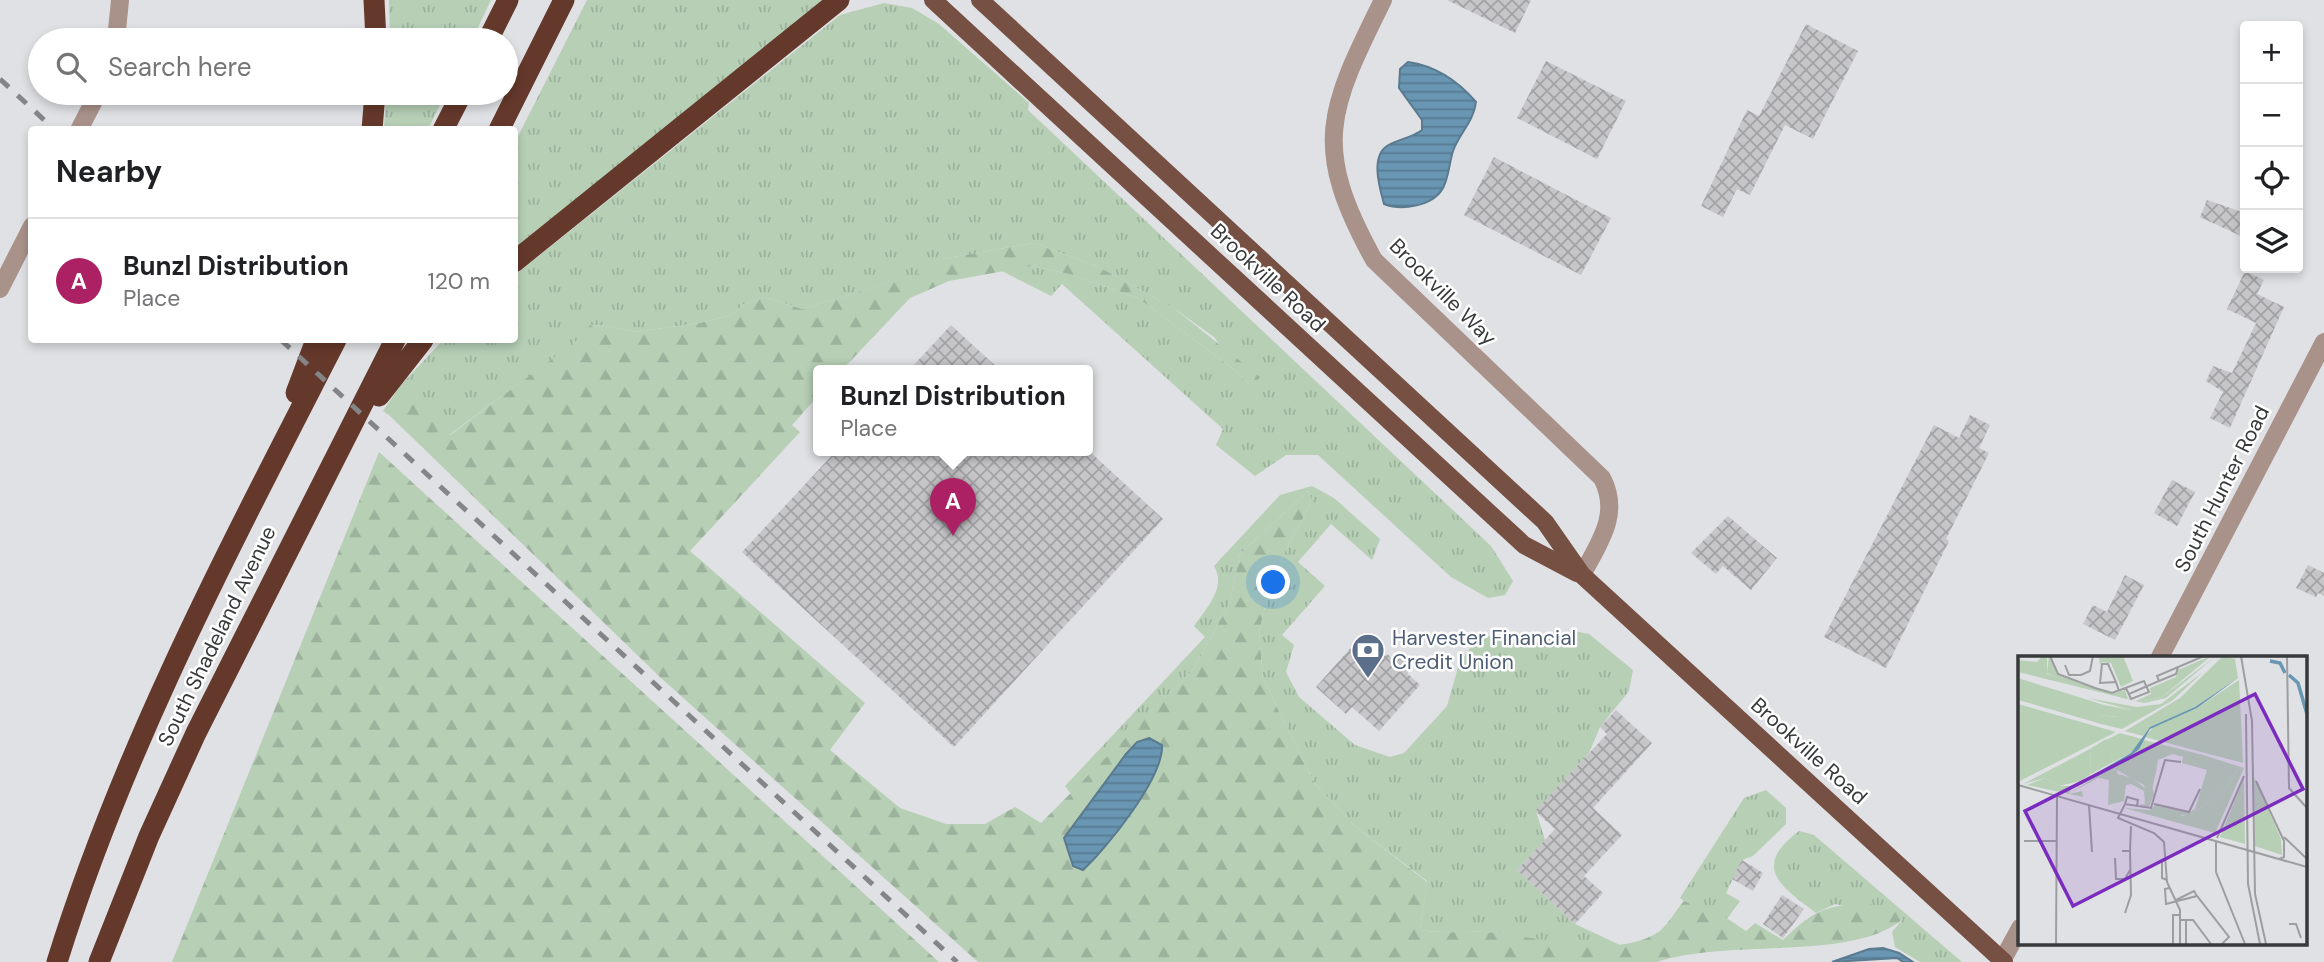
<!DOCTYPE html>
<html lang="en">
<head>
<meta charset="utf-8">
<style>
  :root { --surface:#fff; --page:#f6f6f6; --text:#202124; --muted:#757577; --line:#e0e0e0; --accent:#ab2164 }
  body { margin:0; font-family:"DM Sans",sans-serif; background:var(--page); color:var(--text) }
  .controls { position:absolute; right:21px; top:21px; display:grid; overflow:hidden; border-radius:7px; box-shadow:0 4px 10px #0003 }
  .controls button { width:63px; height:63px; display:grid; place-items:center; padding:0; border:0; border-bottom:2px solid var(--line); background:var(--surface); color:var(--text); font:35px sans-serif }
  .you { position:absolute; left:1274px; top:583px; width:24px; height:24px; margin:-18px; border:5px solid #fff; border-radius:50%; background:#1a73e8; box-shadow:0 0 0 10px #1a73e833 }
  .badge { display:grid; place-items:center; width:46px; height:46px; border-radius:50%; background:var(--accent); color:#fff; font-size:23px; font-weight:700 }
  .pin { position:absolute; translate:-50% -58px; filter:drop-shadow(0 2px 4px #0008) }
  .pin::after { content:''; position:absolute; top:37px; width:24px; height:21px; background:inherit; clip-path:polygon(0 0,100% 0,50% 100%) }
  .popup { position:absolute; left:813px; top:365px; width:280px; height:91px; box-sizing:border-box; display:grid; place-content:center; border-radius:7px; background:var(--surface); filter:drop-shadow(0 2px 5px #0005); font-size:23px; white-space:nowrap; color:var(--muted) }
  .popup b { font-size:26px; color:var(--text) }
  .popup::after { content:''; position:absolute; left:50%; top:100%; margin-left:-14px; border:14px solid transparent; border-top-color:var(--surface) }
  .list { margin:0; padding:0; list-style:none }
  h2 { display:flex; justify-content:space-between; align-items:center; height:91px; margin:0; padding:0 28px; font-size:30px }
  h2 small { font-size:23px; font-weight:400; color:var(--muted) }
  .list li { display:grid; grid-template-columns:46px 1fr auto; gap:21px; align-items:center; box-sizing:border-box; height:126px; padding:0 28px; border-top:2px solid var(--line) }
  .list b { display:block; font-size:26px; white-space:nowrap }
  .list p { margin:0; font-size:23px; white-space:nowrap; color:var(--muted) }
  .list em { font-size:23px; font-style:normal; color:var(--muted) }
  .icon { flex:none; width:38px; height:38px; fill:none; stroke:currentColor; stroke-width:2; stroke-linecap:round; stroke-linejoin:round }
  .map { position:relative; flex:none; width:2324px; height:962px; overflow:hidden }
  .search { position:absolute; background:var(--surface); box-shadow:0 4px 10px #0003; left:28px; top:28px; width:490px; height:77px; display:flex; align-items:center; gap:18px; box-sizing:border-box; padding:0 24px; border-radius:38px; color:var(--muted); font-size:26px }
  .panel { position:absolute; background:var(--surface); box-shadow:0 4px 10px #0003; left:28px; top:126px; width:490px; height:217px; border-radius:7px }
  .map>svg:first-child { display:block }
</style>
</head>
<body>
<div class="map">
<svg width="2324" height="962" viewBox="0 0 2324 962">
  <defs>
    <pattern id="grass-tufts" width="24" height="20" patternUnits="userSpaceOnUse" patternTransform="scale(1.75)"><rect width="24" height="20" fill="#b6cfb5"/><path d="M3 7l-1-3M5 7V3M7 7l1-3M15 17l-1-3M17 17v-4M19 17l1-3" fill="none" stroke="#9db29c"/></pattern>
    <pattern id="forest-firs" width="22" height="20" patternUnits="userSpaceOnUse" patternTransform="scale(1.75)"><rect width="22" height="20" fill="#b6cfb5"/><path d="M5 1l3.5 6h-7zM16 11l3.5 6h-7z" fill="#9db29c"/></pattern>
    <pattern id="water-rules" width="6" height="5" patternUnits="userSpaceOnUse" patternTransform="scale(1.75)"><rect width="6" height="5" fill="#6896b3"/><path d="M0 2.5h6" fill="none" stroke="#577b93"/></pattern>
    <pattern id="building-cross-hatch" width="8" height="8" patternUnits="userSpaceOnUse" patternTransform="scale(1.75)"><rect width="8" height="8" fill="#c6c5c8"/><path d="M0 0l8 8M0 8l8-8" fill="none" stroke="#a2a1a3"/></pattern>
  </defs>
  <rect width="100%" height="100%" fill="#e0e1e4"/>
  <!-- grass -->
  <g fill="url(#grass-tufts)">
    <polygon points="389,0 491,0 472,40 390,40"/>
    <polygon points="587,0 824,0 515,256 514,144"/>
    <polygon points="884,3 912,8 939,24 1029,103 1028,110 1491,546 1513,581 1505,595 1488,598 1451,577 1318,455 1286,455 1255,476 1216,445 1223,429 1062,284 1051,296 1000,270 1032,266 1069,274 1138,298 1235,370 1251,386 1214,337 1175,309 1099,267 1034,243 935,260 926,272 802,309 765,297 744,304 732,315 700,323 635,332 610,326 590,325 576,342 449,435 411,399 390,416 383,411 400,386 443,340 514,340 515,275 840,15"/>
    <polygon points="386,93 446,93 428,129 384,129"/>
    <path d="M1312,486L1334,498L1380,539L1372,560L1331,524L1298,562L1325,586L1282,635L1294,645L1286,672L1299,697L1355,745L1390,757L1404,753L1447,706L1459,664L1471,647L1489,636L1527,646L1574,631L1589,634L1633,670L1629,691L1600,727L1589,753L1536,811L1545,840L1517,870L1575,924L1620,945C1575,954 1530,935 1485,932C1463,931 1442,934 1420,930L1427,881L1356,827L1315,784L1263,679L1259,632L1273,574L1312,501L1308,491L1240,554L1229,604L1193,670L1071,794L1065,786L1205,637L1194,626C1206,609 1227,587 1214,566L1280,495Z"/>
    <polygon points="1766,790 1786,808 1786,824 1753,856 1742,860 1726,893 1740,901 1727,919 1684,901 1680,898 1744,798"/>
    <path d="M1799,831L1814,835L1962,962H1920L1895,947L1892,932L1903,919L1835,904L1816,913C1782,887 1750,868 1799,831Z"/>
  </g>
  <!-- forest -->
  <g fill="url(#forest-firs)">
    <path d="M1034,243L1099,267L1175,309L1260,377L1251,386L1235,370L1138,298L1069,274L1032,266L949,281L910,298L842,370H818V396L792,425L800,432L690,551L865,703L830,750L900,808L946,824H985L1015,807L1041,823L1193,670L1229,604L1240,554L1308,491L1312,501L1273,574L1259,632L1263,679L1315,784L1356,827L1427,882L1420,930C1442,934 1463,931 1485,932C1536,935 1615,962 1660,931C1669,923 1676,910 1684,901L1722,915L1746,931L1755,923L1783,940C1822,901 1838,904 1890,905L1903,919C1852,962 1727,938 1657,962H978L661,678L390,416L411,398L450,435L575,342L590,325L610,326L635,332L700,323L732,315L744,304L765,297L802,309L925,272L935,260Z"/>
    <polygon points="379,452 939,962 172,962"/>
  </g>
  <!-- water -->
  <g fill="url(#water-rules)" stroke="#5a7a8f" stroke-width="2">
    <path d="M1408,62C1436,66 1458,81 1476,102C1474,121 1459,134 1453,151C1449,164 1449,176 1443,188C1433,206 1402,211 1384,204C1380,189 1370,157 1387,146C1398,139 1412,138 1422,130V120L1399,88L1400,69Z"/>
    <path d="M1149,738L1162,745C1164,777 1107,848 1083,870L1073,866L1064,838L1126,754L1137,742Z"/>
    <polygon points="1883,948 1899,953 1913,962 1903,962 1897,958 1832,962 1869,949"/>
  </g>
  <!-- building -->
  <g fill="url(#building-cross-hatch)">
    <polygon points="1447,0 1531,0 1515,33"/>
    <polygon points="1806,24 1858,51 1813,139 1785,125 1750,195 1737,189 1723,217 1701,206 1747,110 1759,116"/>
    <polygon points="1546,61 1626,101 1597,159 1517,118"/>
    <polygon points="1494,157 1611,218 1581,275 1464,215"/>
    <polygon points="2207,200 2245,213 2245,238 2200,217"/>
    <polygon points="2245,271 2264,280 2257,294 2284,307 2230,428 2210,418 2223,392 2206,381 2213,366 2232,373 2256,323 2227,309"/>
    <polygon points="951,325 1000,370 909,370"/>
    <polygon points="1970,415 1990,425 1979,448 1989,453 1946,539 1949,541 1886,668 1824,637 1934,425 1959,438"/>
    <polygon points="837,450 1088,450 1163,519 954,747 742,552"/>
    <polygon points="2172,480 2195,492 2177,526 2154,513"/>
    <polygon points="1728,516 1777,558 1751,590 1723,566 1716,574 1691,553"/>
    <polygon points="2308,565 2324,573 2324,596 2318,593 2316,597 2296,588"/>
    <polygon points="2125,575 2144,585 2115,640 2083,624 2093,605 2107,612"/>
    <polygon points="1362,635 1385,656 1387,654 1392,658 1395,654 1408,666 1408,674 1420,685 1379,731 1352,707 1346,714 1316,687"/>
    <polygon points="1616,710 1652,743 1593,808 1622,835 1584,876 1603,893 1575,924 1517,870 1555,829 1535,811 1607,734 1600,727"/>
    <polygon points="1742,860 1763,873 1753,891 1732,879"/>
    <polygon points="1782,895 1804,909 1783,938 1763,924"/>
  </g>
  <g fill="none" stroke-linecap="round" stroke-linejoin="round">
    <!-- minor -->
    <g stroke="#a9928a" stroke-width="18">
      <path d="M1383,0C1328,111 1311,146 1374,260L1602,478C1621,514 1599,543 1582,575"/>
      <polyline points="116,40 120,0"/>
      <polyline points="79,130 98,93"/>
      <polyline points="0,289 32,226"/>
      <polyline points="2160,657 2324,342"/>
      <polyline points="2002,961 2020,928"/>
    </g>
    <!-- major -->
    <g stroke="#775044" stroke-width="18">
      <polyline points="933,0 1524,545 1577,573"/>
      <polyline points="980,0 1545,522 1582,575 2004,962"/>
    </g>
    <!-- highway -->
    <g stroke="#64392b" stroke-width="21">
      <polyline points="374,0 376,40"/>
      <polyline points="488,40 508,0"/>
      <polyline points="372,130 375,93"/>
      <polyline points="443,130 462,93"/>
      <polyline points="499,130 564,0"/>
      <polyline points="514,262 839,0"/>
      <polyline points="296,393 316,340"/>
      <polyline points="379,396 423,340"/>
      <path d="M57,962C125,743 232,543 336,340"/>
      <polyline points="99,962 149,836 196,733 395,340"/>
    </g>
    <!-- rail -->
    <g stroke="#848587" stroke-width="5" stroke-dasharray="12 12" stroke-linecap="butt">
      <polyline points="0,79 55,130"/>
      <polyline points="281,340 957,962"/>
    </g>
  </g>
  <!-- icons -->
  <defs>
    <symbol id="bank-pin" viewBox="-11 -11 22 30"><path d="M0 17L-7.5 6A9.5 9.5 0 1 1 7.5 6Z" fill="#5c6f8a" stroke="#fff"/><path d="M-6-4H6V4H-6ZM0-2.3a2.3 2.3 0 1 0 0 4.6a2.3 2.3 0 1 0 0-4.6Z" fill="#fff"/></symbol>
  </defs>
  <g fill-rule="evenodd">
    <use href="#bank-pin" x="1349" y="631" width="38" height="52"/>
  </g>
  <g text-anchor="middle" stroke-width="5" stroke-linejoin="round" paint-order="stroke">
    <!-- street labels -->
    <g font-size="21" fill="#38393a" stroke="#fff">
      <text transform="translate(1268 278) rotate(43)" y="7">Brookville Road</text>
      <text transform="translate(1443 292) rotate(45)" y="7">Brookville Way</text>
      <text transform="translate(2222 489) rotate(-63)" y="7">South Hunter Road</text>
      <text transform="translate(217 636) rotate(-64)" y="7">South Shadeland Avenue</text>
      <text transform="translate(1809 751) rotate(42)" y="7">Brookville Road</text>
    </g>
    <!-- service labels -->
    <g font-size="21" fill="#4e5e75" stroke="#fff" text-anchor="start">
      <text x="1392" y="645">Harvester Financial<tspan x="1392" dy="24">Credit Union</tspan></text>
    </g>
  </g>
  <!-- overview -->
  <g transform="translate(2018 656)">
    <rect width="289" height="289" fill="#e0e1e4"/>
    <path d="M31,0L40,19L91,38L107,34L110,43L118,45L133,38L132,32L158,21L160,14L193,0L144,41L121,46L55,29L29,17ZM105,0L115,25L103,31L93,7L83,6L82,10L81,1ZM0,22L86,49L113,54L100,61L82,59L80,67L0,44ZM88,83L95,106L73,118L72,93ZM140,109L134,130L136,138L131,151L121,149L127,148L126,135L113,128L108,129L106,145L90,149L91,124L77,121L98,113L100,118L115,122L129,134L130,149L133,127ZM226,112L197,177L106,152L132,154L137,149L172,157L158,161H170L210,131L219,113ZM236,121L263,183L264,199L237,190ZM27,122L41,130H54L51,138L64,135L65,141L9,129ZM226,122L227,188L202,181Z" fill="#b6cfb5"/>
    <path d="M24,0H29V18L121,46L144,41L198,0L148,42L126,47L0,16V4L19,6ZM205,0L217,3L220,22L177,51L132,71L125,80L107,75L162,42ZM185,16L155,44L104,73L79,67L82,59L99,61L100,57L113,54L69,42L119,51L143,48ZM221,24L225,107L127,81L136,70L179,52ZM0,48L98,76L0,126ZM102,77L124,83L113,97L95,106L88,84ZM126,84L185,99L226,112L219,113L210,131L170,161L153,162L141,159L165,160L177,153L189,114L164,107L165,101L155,98L140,104L131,150L126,129L97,113L50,138L114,99ZM72,93L73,118L62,125L41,130L27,122L5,128Z" fill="#b6cfb5"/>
    <path d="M220,22L179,52L132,73L121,93L111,101L51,134H39H49L113,97L132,71L177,51Z" fill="#6896b3"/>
    <path fill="none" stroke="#6896b3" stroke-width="3.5" d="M252,5L262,7L267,17M271,19L280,27L289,58"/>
    <path fill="none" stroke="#9d9ea0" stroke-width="2" d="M32,0L40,18L77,32L94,37L126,25L131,36L113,43L108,32M223,0L234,65L237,238L248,288M269,0L271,132L289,152M47,9L51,19H63L72,15L75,0M141,25L158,18L160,11M98,26L82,27L84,8H90L98,26L101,35M111,38L141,25L139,20L186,0M228,58L230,228L242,288M238,125L266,185V201L261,203M0,129L289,211M107,148L109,141L120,144L119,150M136,148L171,156L182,133M71,149L74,196M266,181L289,203M199,182L226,120M6,185H38M198,185V216L227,288M104,195H112L113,170M97,202L98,223H107L112,214M148,202L144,204V222L149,224M151,232L147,233L148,248L179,240L211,281L204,288M158,244L176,235L179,240M107,257L113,239L112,195M162,264H175L193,288M168,264V288M271,268H278L283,282M38,288L39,140M155,288V259H162M162,288V254L149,226L146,186L136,177L100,162L107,148L133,152L147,104L163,106"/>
    <path fill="#7b2cbf" fill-opacity="0.15" stroke="#7b2cbf" stroke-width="3.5" d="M237,38L285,133L55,250L7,155Z"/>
    <rect width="289" height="289" fill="none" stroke="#38393a" stroke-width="3.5"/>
  </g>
</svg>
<div class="controls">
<button>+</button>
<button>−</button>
<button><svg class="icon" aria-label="locate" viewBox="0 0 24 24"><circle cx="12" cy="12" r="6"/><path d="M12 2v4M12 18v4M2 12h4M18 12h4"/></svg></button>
<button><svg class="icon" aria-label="layers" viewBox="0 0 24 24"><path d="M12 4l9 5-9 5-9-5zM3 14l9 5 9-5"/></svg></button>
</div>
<div class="you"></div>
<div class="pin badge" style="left:953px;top:536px">A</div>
<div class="popup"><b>Bunzl Distribution</b>Place</div>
<div class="search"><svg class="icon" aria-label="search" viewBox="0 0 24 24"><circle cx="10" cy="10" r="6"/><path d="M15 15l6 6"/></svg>Search here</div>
<section class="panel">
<h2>Nearby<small></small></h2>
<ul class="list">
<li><span class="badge">A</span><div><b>Bunzl Distribution</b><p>Place</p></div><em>120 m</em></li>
</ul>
</section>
</div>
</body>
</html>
